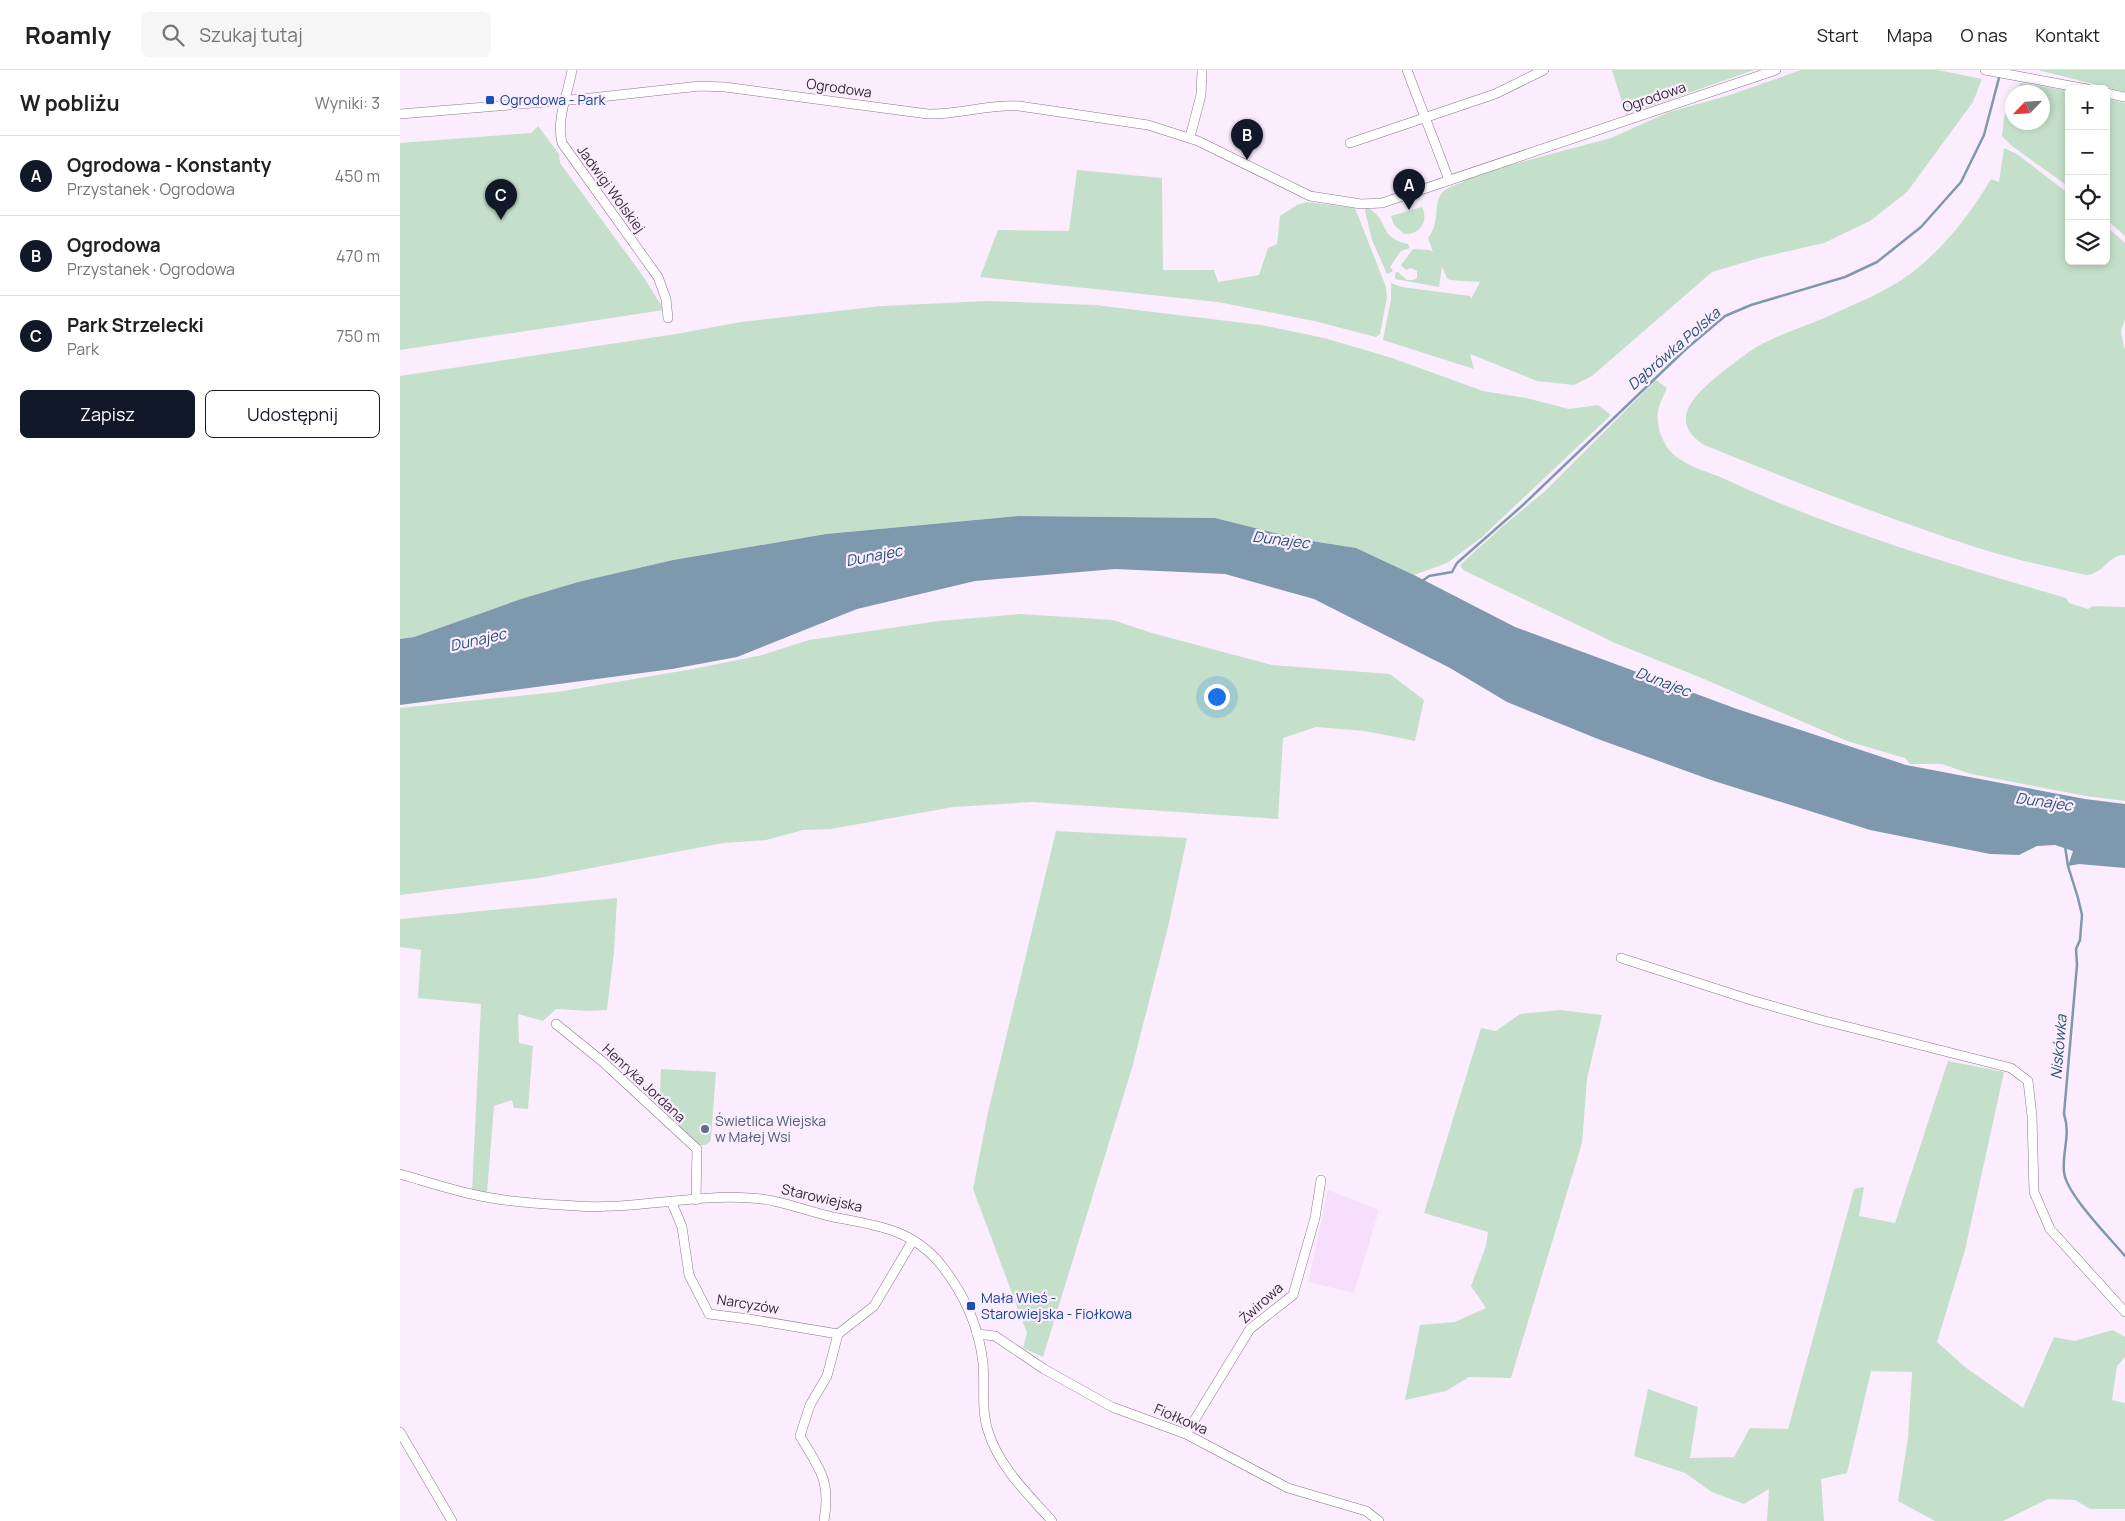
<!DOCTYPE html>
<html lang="pl">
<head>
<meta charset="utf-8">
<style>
  :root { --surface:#fff; --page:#f6f6f6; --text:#202124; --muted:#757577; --line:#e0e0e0; --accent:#111827 }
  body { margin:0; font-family:Manrope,sans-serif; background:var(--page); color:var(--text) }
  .controls { position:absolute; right:15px; top:15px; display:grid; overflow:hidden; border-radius:8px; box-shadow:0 2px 8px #0003 }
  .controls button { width:45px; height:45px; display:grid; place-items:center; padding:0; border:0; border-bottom:1px solid var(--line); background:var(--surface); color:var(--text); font:25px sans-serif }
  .compass { position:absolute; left:1605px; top:15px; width:45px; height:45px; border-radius:50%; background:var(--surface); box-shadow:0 2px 8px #0003; rotate:245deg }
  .you { position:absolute; left:816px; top:626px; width:18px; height:18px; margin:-12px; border:4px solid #fff; border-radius:50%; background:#1a73e8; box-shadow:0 0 0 8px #1a73e833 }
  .badge { display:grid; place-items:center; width:32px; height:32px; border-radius:50%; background:var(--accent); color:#fff; font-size:16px; font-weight:700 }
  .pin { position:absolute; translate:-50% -41px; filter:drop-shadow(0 1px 2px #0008) }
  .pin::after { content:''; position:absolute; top:26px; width:18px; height:15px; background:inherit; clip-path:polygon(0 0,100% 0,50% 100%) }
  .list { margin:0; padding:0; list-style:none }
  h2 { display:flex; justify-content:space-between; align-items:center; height:65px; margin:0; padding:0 20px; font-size:21px }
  h2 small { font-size:16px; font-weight:400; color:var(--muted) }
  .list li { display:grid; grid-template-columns:32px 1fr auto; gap:15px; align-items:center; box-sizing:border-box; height:80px; padding:0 20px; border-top:1px solid var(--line) }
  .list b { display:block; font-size:19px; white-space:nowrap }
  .list p { margin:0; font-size:16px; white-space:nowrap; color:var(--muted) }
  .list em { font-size:16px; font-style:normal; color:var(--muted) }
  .actions { display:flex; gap:10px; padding:15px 20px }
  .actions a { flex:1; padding:11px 0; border:1px solid var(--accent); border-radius:8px; text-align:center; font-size:18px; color:var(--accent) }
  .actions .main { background:var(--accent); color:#fff }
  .icon { flex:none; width:28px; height:28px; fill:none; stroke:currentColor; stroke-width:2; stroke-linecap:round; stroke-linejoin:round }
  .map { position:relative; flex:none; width:1725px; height:1451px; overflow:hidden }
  header { display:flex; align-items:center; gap:30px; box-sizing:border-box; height:70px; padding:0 25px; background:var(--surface); border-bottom:1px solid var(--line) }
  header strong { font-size:24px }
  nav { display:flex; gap:28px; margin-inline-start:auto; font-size:18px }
  .search { width:350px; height:45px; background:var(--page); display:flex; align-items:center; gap:12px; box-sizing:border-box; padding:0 18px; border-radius:8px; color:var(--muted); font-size:19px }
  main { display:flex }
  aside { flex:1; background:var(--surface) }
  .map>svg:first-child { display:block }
</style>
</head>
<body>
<header>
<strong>Roamly</strong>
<div class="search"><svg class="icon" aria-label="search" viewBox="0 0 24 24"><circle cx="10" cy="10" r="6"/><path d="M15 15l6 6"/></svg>Szukaj tutaj</div>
<nav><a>Start</a><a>Mapa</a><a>O nas</a><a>Kontakt</a></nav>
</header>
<main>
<aside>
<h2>W pobliżu<small>Wyniki: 3</small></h2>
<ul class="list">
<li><span class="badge">A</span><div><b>Ogrodowa - Konstanty</b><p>Przystanek · Ogrodowa</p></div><em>450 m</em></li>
<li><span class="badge">B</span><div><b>Ogrodowa</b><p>Przystanek · Ogrodowa</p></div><em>470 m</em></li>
<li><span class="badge">C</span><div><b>Park Strzelecki</b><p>Park</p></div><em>750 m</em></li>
</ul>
<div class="actions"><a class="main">Zapisz</a><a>Udostępnij</a></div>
</aside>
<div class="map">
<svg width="1725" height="1451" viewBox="0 0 1725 1451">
  <rect width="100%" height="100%" fill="#fbedfe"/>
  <!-- built -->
  <polygon fill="#f6dffa" points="928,1120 979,1140 954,1223 908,1212"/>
  <!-- green -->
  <g fill="#c4e0ca">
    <polygon points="1212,0 1354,0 1226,45"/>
    <path d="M1401,0H1538L1582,9L1573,32L1507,122L1470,151L1424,173L1359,188L1312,202L1192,306L1174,315L1137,311L1070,284L1074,299L983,270L991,229V213L1002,217L1070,226L1071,229L1080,212L1050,210L1047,208L1042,196L1039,217L995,209V203L998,202L1007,210H1013L1017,208V201L1011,198L1006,200L1001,195L1013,179L1030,180L1033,182L1028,168C1042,151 1031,130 1045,120C1050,117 1057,114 1063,112V110L1099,98L1211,68L1269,42L1330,25Z"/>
    <polygon points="1638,0 1725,0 1725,22"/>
    <polygon points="1621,13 1669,21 1669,117 1612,76 1602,66 1604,48 1612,26 1612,52 1642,52 1642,22 1614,22"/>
    <polygon points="1706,29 1725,33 1725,166 1706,149"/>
    <polygon points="138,56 159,84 160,93 243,206 264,240 0,280 0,73 131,63"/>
    <path d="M1604,78L1617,84L1669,124V191H1706V156L1725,173V250L1721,261L1724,278H1725V485C1709,484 1704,504 1686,505C1649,497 1612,489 1575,477C1483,447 1393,411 1304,375C1263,349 1301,319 1325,300C1338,290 1351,279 1366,272C1386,262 1408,255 1429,246C1456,233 1486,222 1510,204C1544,178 1569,146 1591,109L1599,112Z"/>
    <polygon points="677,100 762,108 763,200 814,200 818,212 859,205 868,178 877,174 880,146 897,135 907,132 955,138 986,217 987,227 980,264 976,267 914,251 818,232 580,207 598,160 669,161"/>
    <path d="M966,137C991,149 976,167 1008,174L1010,178L1001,181L990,197L993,201L987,204L972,170L965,141Z"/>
    <path d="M1022,137C1029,151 1020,165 1004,164L994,155L991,146Z"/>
    <polygon points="588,231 695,235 861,255 924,268 992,288 1083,321 1126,328 1169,339 1198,335 1211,345 1081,468 1047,493 1014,505 956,478 899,469 815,448 619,446 426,464 273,490 178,512 121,529 14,567 0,569 0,306 276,264 341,252 482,236"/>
    <path d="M1256,310L1267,318C1264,325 1259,334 1258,342C1256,355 1262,372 1270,381C1285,397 1308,401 1327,410C1436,461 1551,494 1666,528L1669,533L1688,539L1693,536L1725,537V731L1686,726L1571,704L1542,694H1510L1505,688L1447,671L1304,609L1215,573L1063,500L1060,495L1103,456L1144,422Z"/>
    <polygon points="620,544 713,550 752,563 872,595 990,604 1024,630 1015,671 965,661 916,657 883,668 878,749 632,732 553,737 431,759 403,760 366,770 323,773 139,808 0,825 0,638 157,622 293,599 362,585 409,570 539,551"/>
    <polygon points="656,761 787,768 768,857 732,998 643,1287 623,1278 627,1263 573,1119 588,1042"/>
    <polygon points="217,828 214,882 207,940 189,941 156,939 143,951 118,944 119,973 133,976 128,1039 114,1038 112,1030 94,1036 87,1123 72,1121 81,934 18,928 21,880 0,877 0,849"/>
    <polygon points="1160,940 1202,945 1187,1009 1182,1073 1111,1308 1069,1307 1046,1321 1005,1330 1020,1255 1055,1252 1086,1238 1071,1216 1086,1176 1088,1162 1024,1143 1081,958 1096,961 1120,944"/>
    <polygon points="1548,991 1604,1002 1565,1180 1537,1272 1565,1297 1623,1338 1654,1267 1674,1271 1713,1260 1725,1267 1725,1287 1717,1296 1712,1330 1725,1333 1725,1439 1690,1439 1675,1430 1648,1429 1603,1451 1535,1451 1498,1431 1508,1368 1512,1302 1471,1301 1447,1403 1421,1409 1424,1451 1367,1451 1369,1419 1344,1434 1312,1422 1285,1403 1234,1386 1248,1319 1298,1337 1290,1388 1334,1387 1350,1358 1388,1359 1454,1119 1464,1117 1459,1146 1495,1153"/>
    <path d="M261,999L316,1002L311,1068C310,1075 305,1075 299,1075L259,1041Z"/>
  </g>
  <!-- water -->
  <polygon fill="#7e98ae" points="619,446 815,448 899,469 956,478 1014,505 1115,557 1337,639 1506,695 1685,729 1725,734 1725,798 1679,794 1668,796 1673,781 1655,775 1637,776 1619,785 1590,784 1470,760 1311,710 1198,669 1107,632 1050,598 914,529 825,504 715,499 575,511 457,539 337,587 272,599 0,635 0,569 14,567 121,529 178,512 273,490 426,464"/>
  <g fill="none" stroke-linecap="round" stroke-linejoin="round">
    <!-- stream -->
    <g stroke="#7e98ae" stroke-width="2.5">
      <polyline points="1021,512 1029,506 1052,502 1057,493 1123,435 1286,279 1325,246 1351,235 1445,207 1477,192 1521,157 1561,112 1584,65 1600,4"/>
      <path d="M1665,776L1668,796L1678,828L1682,845L1680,870L1676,879L1677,895L1664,1044C1671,1065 1662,1081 1664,1102C1666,1124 1710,1168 1725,1186"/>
    </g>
    <defs>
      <g id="minor">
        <path d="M172,0C168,24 156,48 162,73L258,207L266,229L268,248"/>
        <polyline points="1007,0 1049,110"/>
        <polyline points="1585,0 1687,19"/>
        <polyline points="1706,23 1725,27"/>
        <path d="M0,44L182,29L300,16L325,17L528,44C559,45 588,34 619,36L748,55L798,71L910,126L961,134L982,133L1376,0"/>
        <polyline points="790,67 801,25 802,0"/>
        <polyline points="950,73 1095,24 1144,0"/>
        <polyline points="1221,888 1351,930 1421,950 1611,998 1628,1011 1632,1046 1634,1122 1650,1159 1725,1242"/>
        <polyline points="156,954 203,992 297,1079 296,1130"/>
        <path d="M0,1104C28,1112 57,1122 86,1127C116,1133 146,1134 176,1136C234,1140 292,1124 350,1128C379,1129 405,1141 433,1147C476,1155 513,1159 542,1196C564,1224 579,1258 583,1293C585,1316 581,1340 588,1361C599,1397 628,1424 652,1451"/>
        <polyline points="272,1133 282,1157 289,1205 309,1244 349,1249 438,1264"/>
        <polyline points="577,1264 595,1266 644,1299 712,1337 786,1364 888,1418 966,1441 979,1451"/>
        <polyline points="0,1362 52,1451"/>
        <polyline points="786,1364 850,1259 893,1225 915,1148 921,1110"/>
        <path d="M424,1451C431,1410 420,1400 400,1366L410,1335L427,1306L438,1264L474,1236L513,1170"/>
      </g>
    </defs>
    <!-- minor casing -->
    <use href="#minor" stroke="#8a758f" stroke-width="10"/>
    <!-- minor -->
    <use href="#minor" stroke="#fff" stroke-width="9"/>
  </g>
  <!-- markers -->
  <g fill="#1a4fb4" stroke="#fbedfe" stroke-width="2">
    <rect x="85" y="25" width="10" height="10" rx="2.5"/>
    <rect x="566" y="1231" width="10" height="10" rx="2.5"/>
  </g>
  <circle fill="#5c6f8a" stroke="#fbedfe" stroke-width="2" cx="305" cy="1059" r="5"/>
  <g text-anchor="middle" stroke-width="4.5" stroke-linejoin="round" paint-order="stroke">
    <!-- street labels -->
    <g font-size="14" fill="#332a35" stroke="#fbedfe">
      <text transform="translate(439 18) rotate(8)" y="5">Ogrodowa</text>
      <text transform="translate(1254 27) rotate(-19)" y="5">Ogrodowa</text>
      <text transform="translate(211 119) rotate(54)" y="5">Jadwigi Wolskiej</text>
      <text transform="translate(244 1013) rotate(43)" y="5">Henryka Jordana</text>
      <text transform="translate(422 1128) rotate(13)" y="5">Starowiejska</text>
      <text transform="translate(861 1233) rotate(-42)" y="5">Żwirowa</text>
      <text transform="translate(348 1234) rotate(9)" y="5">Narcyzów</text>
      <text transform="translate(781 1349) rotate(23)" y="5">Fiołkowa</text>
    </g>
    <!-- transit labels -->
    <g font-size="14" fill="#164399" stroke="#fbedfe" text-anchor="start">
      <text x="100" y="35">Ogrodowa - Park</text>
      <text x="581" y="1233">Mała Wieś -<tspan x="581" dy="16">Starowiejska - Fiołkowa</tspan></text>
    </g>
    <!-- service labels -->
    <g font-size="14" fill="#4e5e75" stroke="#fbedfe" text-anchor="start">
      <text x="315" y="1056">Świetlica Wiejska<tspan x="315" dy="16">w Małej Wsi</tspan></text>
    </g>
    <!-- water labels -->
    <g font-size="15" font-style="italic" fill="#275173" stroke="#fbedfe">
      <text transform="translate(1274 279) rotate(-41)" y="5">Dąbrówka Polska</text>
      <text transform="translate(881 470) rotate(7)" y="5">Dunajec</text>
      <text transform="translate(474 486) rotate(-11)" y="5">Dunajec</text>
      <text transform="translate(78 570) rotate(-13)" y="5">Dunajec</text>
      <text transform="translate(1263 612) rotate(21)" y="5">Dunajec</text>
      <text transform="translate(1644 732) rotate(8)" y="5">Dunajec</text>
      <text transform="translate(1659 977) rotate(-85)" y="5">Niskówka</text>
    </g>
  </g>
</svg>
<div class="controls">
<button>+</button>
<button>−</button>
<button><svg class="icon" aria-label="locate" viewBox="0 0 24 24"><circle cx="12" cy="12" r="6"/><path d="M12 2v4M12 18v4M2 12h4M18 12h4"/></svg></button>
<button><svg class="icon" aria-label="layers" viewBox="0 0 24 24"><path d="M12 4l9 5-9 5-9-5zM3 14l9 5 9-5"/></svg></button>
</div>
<svg class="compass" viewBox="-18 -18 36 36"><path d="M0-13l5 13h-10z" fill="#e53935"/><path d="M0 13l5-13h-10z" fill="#757577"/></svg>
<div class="you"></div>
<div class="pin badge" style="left:1009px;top:140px">A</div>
<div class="pin badge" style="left:847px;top:90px">B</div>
<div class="pin badge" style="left:101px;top:150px">C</div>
</div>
</main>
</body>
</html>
